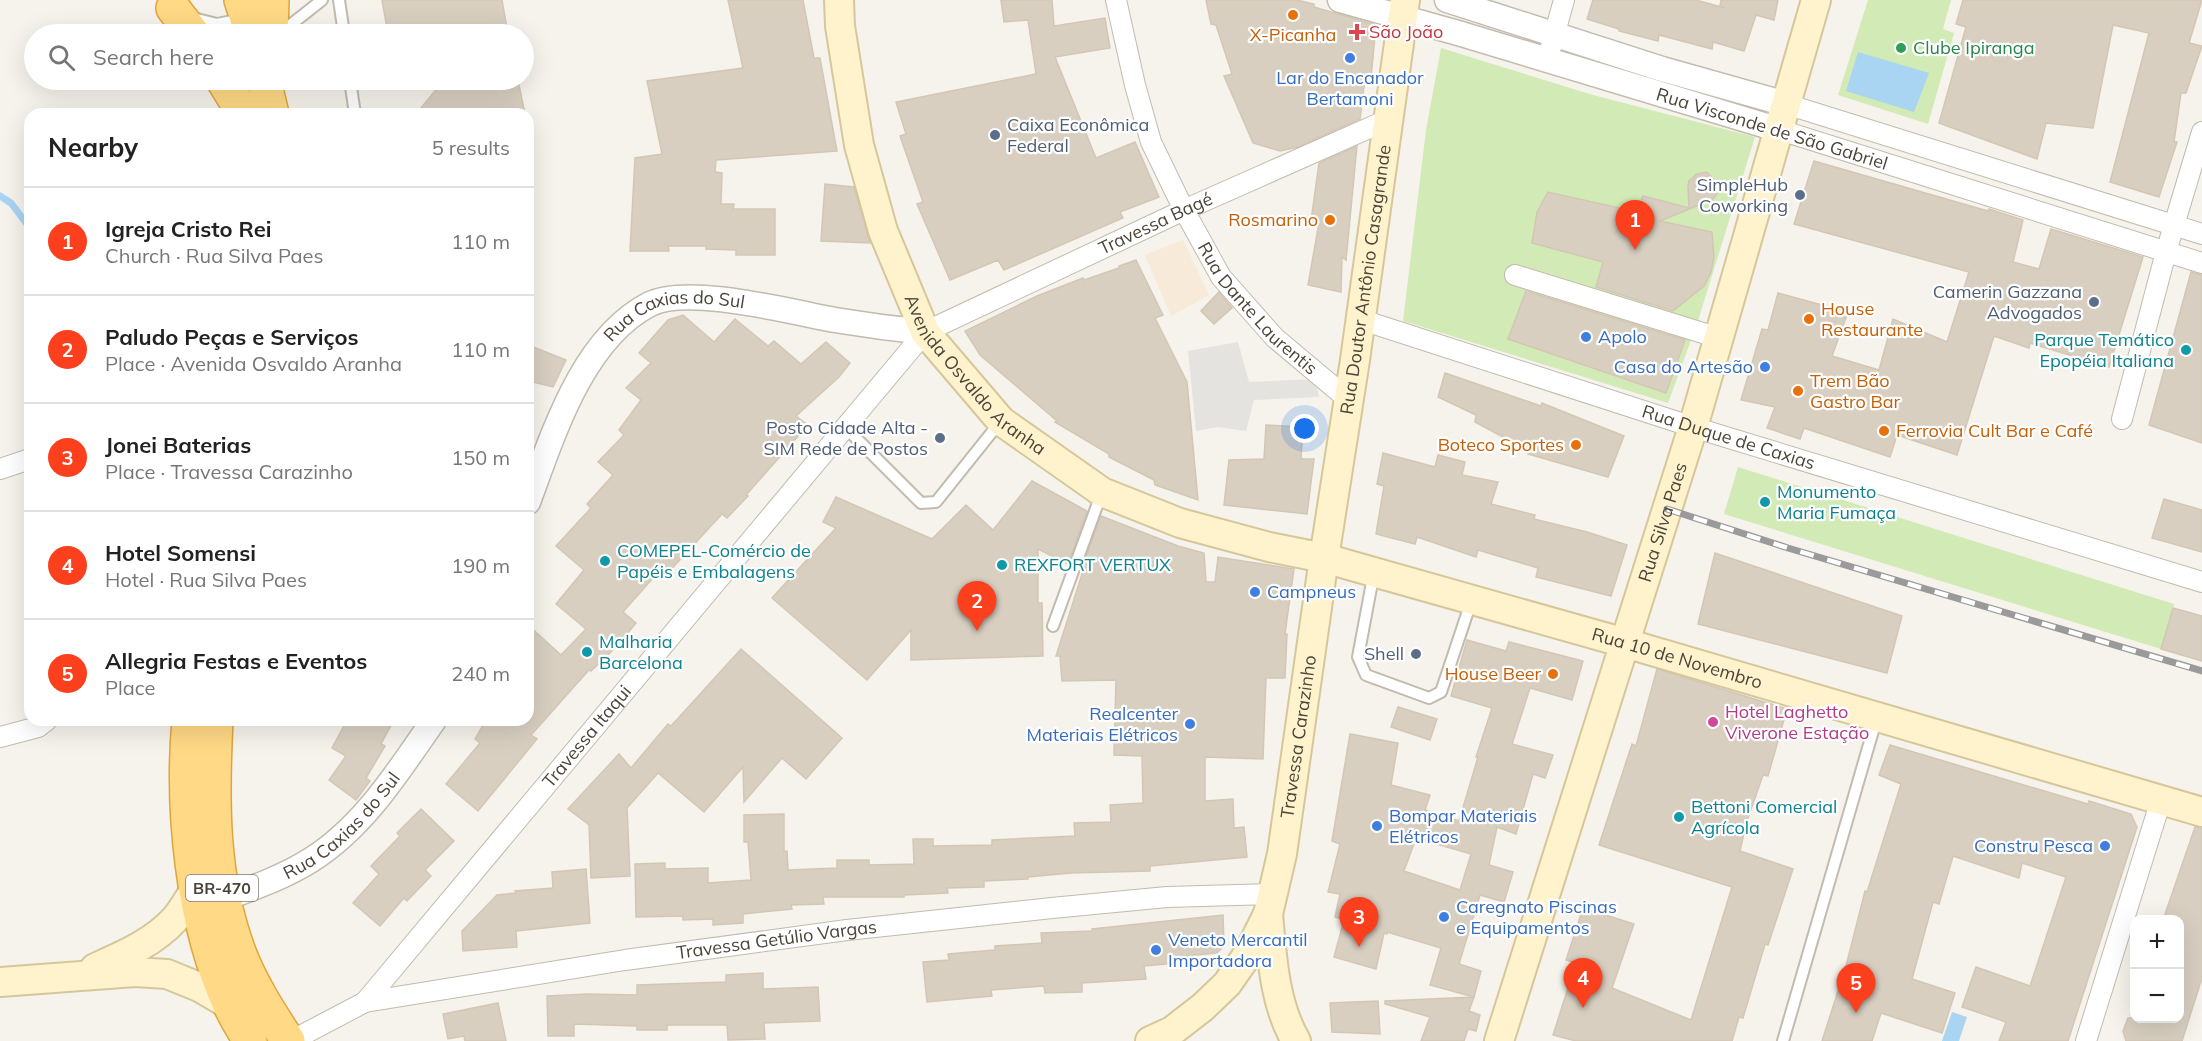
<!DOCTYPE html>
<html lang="en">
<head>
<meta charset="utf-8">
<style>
  :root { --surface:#fff; --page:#f2f2f2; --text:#222; --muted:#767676; --line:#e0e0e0; --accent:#fc3f1d }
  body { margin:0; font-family:Mulish,sans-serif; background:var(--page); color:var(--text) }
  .controls { position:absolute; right:18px; bottom:18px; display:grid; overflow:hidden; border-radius:12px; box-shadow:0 6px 24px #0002 }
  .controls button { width:54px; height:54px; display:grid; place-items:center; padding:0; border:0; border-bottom:2px solid var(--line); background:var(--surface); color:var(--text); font:30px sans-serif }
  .you { position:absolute; left:1305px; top:429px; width:21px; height:21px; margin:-15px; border:4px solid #fff; border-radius:50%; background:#1a73e8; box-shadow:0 0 0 9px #1a73e833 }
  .badge { display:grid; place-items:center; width:39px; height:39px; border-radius:50%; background:var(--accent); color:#fff; font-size:20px; font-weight:700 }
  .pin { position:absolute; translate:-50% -50px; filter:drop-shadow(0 2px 3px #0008) }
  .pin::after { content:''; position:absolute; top:32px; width:21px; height:18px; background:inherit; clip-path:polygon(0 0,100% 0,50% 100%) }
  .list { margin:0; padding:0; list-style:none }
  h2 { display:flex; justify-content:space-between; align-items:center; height:78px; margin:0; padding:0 24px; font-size:26px }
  h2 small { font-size:20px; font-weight:400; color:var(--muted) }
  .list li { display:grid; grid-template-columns:39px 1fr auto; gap:18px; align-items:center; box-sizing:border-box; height:108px; padding:0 24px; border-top:2px solid var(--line) }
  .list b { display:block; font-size:22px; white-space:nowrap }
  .list p { margin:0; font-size:20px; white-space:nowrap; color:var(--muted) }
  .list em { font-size:20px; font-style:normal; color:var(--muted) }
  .icon { flex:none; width:33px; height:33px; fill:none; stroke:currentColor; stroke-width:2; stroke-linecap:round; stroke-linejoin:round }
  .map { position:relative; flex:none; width:2202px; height:1041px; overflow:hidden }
  .search { position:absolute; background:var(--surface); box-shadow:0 6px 24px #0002; left:24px; top:24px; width:510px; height:66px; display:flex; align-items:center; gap:15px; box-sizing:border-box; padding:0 21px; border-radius:33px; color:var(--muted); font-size:22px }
  .panel { position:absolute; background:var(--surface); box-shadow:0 6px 24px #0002; left:24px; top:108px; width:510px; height:618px; border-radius:18px }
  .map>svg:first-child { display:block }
</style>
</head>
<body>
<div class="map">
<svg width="2202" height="1041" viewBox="0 0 2202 1041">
  <rect width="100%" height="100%" fill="#f6f3ec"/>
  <!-- commercial -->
  <polygon fill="#f7ead8" points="1183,240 1209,295 1171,316 1145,255"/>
  <!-- green -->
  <g fill="#d2eab5">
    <polygon points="1868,0 1951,0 1943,29 1954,33 1928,124 1838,95"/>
    <polygon points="1441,48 1593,95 1755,137 1697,324 1668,403 1403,321 1426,130"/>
    <polygon points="1738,467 2174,604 2161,649 1724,514"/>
  </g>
  <!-- parking -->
  <polygon fill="#e5e3e0" points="1238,342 1249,382 1315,379 1319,397 1254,400 1246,431 1218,427 1196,431 1188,351"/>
  <!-- water -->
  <g fill="#a9d4f2">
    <polygon points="1858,52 1929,73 1914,112 1846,91"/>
    <polygon points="1952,1012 1967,1017 1959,1041 1942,1041"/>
  </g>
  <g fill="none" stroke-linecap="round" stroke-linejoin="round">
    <!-- stream -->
    <polyline stroke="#a9d4f2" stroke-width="7" points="0,196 11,203 30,228"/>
  </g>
  <!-- building -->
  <g fill="#d8cfc1" stroke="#d3c7b4" stroke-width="1.5" fill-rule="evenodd">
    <polygon points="382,0 502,0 508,34 388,34"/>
    <polygon points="728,0 803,0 814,58 820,58 837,151 716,160 715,172 722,173 721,204 734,204 733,209 775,209 775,255 736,255 736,250 706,249 706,246 668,246 669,251 630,251 635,158 662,154 647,81 743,68"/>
    <polygon points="1001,0 1052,0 1054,26 1105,18 1110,48 1055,57 1096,158 1135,142 1159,197 1120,212 1123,218 1004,270 998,260 950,280 917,204 923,202 900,136 906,134 896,102 1036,74 1028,20 1004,22"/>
    <polygon points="1206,0 1297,0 1314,4 1314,7 1376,25 1371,78 1365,78 1360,119 1298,147 1280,151 1253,143 1224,76 1232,74 1216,25 1211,24"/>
    <polygon points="1593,0 1696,0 1725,8 1720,6 1721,0 1778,0 1774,20 1756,15 1744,51 1713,42 1712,49 1659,35 1658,41 1619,31 1619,29 1587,19"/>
    <polygon points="1963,0 2202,0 2189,43 2202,46 2186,93 2181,93 2174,142 2177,142 2159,197 2110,182 2149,33 2113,25 2093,128 2046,123 2037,159 1939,123 1966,27 1956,24"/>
    <polygon points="444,80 518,80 525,114 416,114"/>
    <polygon points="1357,146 1346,260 1342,257 1341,292 1308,285 1319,223 1311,221 1319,163"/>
    <polygon points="1814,161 1988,211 1989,209 2023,220 2013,262 2039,269 2051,229 2143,257 2109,367 2030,343 2029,348 1994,336 1957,455 1897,435 1890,457 1804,428 1800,439 1767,428 1775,407 1741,400 1762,329 1768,330 1778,293 1848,312 1832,356 1879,370 1893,319 1947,342 1969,272 1794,224"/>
    <polygon points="1707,172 1717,183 1717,193 1715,197 1711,200 1660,221 1712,232 1714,257 1711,272 1704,286 1673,311 1596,287 1603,262 1532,243 1537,212 1548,192 1637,212 1643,196 1689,208 1688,185 1689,181 1697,174"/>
    <polygon points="825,184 854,187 870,243 821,241"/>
    <polygon points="1136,260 1163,315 1155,318 1187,382 1198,500 1155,485 1154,480 1109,457 1109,454 1055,422 1057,421 980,355 965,331 1037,296 1083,278 1084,280 1119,268 1119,266"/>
    <polygon points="2191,272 2202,275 2202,443 2149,425"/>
    <polygon points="1526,291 1685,340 1666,393 1508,339"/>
    <polygon points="1219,292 1232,308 1214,324 1201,311"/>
    <polygon points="683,315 714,342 735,319 768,346 774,341 801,364 826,342 850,363 839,377 796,416 808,425 746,495 748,496 727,518 722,514 666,575 660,570 623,612 636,623 615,648 591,671 589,670 531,735 537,739 478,811 446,784 480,743 475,739 486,720 528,720 528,625 561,655 586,629 556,604 584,570 556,546 591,508 587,504 613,475 598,462 624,435 619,430 641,400 626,388 651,363 639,353 668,320"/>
    <polygon points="528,345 566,360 553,387 528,381"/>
    <polygon points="1445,373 1541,406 1542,403 1624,436 1608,477 1528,454 1529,451 1475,422 1476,415 1438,397"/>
    <polygon points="1266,425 1303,427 1301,459 1314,459 1307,514 1224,505 1229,460 1264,459"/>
    <polygon points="1383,453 1435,467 1438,455 1465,462 1462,475 1498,482 1491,504 1535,515 1534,519 1587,532 1627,545 1611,596 1536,577 1538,568 1478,550 1476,557 1417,537 1415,544 1376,534 1384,486 1377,484"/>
    <polygon points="1032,481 1087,511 1068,564 1038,549 1038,603 1042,603 1043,656 911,660 911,630 867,680 772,598 836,528 823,522 836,497 932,539 966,505 993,530"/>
    <polygon points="2164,499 2202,510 2202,552 2152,538"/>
    <polygon points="1101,516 1178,546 1204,553 1206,582 1215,582 1218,557 1294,569 1285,634 1287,634 1285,678 1266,678 1263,759 1205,757 1205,801 1233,799 1234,828 1244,827 1247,857 1150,866 1150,871 1071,873 1028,877 1028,879 984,881 984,887 947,888 948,893 904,895 904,897 823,897 824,904 791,905 792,909 743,914 743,923 713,925 713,919 683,920 683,916 636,917 635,864 665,863 665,869 708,868 708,883 751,880 748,842 744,842 744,815 784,814 784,852 787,851 788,870 837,868 837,860 869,860 869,865 914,864 913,839 933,839 933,846 992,845 992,840 1075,836 1074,823 1111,822 1110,805 1143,803 1142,756 1114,755 1116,680 1062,681 1060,656 1056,656 1083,571 1081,570"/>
    <polygon points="1715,553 1902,616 1887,673 1698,624"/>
    <polygon points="2173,608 2202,616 2202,661 2161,649"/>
    <path d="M1467,640L1506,651L1509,642L1583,661L1572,700L1530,688L1512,744L1553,755L1545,778L1533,774L1516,834L1497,827L1489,865L1513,872L1504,902L1480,895L1459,964L1481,971L1474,997L1430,985L1441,948L1387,932V934L1384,933L1376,969L1334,957L1344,920L1335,917L1340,894L1328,892L1340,844L1332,841L1350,734L1398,743L1391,785L1430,795L1425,810L1459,821L1478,757H1476L1492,708L1451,696ZM1416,838L1471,854L1460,890L1404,871Z"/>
    <polygon points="741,649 842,738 806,779 782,758 744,802 743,767 704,812 658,773 627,808 630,876 591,878 589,825 568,809 619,754 631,768 668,724 671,726"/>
    <polygon points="1657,669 1787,709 1768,776 1763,775 1746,824 1740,851 1793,869 1768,945 1765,944 1743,1018 1739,1017 1732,1041 1576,1041 1553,1035 1576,963 1566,960 1583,908 1634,924 1612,988 1691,1020 1732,887 1599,845 1632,744 1636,746"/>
    <polygon points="1398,707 1437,719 1430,740 1391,727"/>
    <polygon points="347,720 394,720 381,744 385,746 366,778 370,781 356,800 329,780 346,756 332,748"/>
    <polygon points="1890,745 2088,804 2089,801 2131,814 2137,827 2068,1041 1999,1041 2006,1022 1962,1007 1976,967 2030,986 2066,877 2022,863 2019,878 1953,856 1939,904 1933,902 1912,979 1955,993 1942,1033 1881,1013 1872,1041 1822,1041 1846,966 1865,891 1867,892 1901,784 1879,775"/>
    <polygon points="421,809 454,841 425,870 431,876 407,901 404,898 380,926 353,903 379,874 371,866 400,836 397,833"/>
    <polygon points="2195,827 2202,828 2202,978 2182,1041 2126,1041 2123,1031 2128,1018 2180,1018 2180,920 2163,920"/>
    <polygon points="586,869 590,923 516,931 517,947 463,951 462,931 497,895 516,893 515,891 553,888 552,872"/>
    <polygon points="1223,915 1224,946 1217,953 1186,956 1187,962 1144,966 1146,979 1082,983 1082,992 1045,993 1044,986 991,990 992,996 927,1002 923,962 949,960 948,954 995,950 995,946 1042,943 1041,933 1092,931 1092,929"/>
    <polygon points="763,973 763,989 818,987 820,1021 764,1023 765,1039 728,1040 727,1025 667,1025 667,1030 637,1030 637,1026 574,1024 574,1036 548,1036 547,996 588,994 637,995 637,985 726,982 726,975"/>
    <polygon points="1474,997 1469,1011 1480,1015 1476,1031 1468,1029 1464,1041 1421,1041 1430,1017 1385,1004 1385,1001"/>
    <polygon points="1378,1001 1380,1034 1332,1032 1330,1003"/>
    <polygon points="498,1003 506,1041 465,1041 464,1036 448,1039 443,1014"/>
  </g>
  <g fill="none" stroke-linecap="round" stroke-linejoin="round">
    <defs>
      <g id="service">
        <polyline points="339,0 344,34"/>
        <polyline points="193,18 217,24 242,19"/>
        <polyline points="279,34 322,0"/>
        <polyline points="350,80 355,114"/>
        <polyline points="845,427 921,503 936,502 1000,422"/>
        <polyline points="1374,572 1358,657 1366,675 1429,698 1441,692 1471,602"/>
        <polyline points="1053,626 1102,492"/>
        <polyline points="1783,1041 1877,717"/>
      </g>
      <g id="minor">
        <path id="s1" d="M1116,0L1135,85L1151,142L1184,210L1221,277L1275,338L1349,400"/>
        <polyline points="1547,61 1564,0"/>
        <polyline points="1786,104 2202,234"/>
        <polyline points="1780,130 2202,263"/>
        <polyline points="1515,275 1719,338"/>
        <path id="s2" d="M1359,319L1693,427L2202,582"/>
        <polyline points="2122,419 2166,252 2202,132"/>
        <polyline points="0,469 30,459"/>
        <polyline points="0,737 38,727 47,720"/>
        <path id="s3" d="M365,1002L925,332L1184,210L1387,120"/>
        <path id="s4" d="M291,1041L365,1002L625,960L847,930L1052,908L1167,897L1272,894"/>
        <polyline points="2086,1041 2161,800"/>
      </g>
      <g id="tertiary">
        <polyline points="1340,0 1458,33 1780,130"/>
        <polyline points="1447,0 1662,69 1786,104"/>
        <path id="s5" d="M528,502C553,435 582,339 650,304C689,285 791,312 835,320C865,325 895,329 925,332"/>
        <path id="s6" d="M223,899C253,888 284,877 311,860C364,827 399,770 434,720"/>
      </g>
      <g id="secondary">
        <path id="s7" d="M839,0L840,26L859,145L883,231L925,332L1001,421L1102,492L1180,523L1269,547L1324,558L1625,643L2202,812"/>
        <path d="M1268,914C1272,957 1274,1003 1296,1041"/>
        <path d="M95,968C124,955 153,943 175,919C183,910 189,898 196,888"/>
        <polyline points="0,982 135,972 167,974 199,987 230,1005"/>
        <path id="s8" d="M1150,1041L1172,1031L1203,1007L1227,984L1248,954L1268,914L1282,854L1324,558L1355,360L1405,0"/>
        <path id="s9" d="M1499,1041L1693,427L1816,0"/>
      </g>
      <g id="trunk">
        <polyline points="241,0 252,34"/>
        <polyline points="173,8 193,34"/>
        <polyline points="271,34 272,0"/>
        <polyline points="223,80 244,114"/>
        <polyline points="264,80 272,114"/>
        <path d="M189,720C181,809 192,923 230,1005C235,1017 243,1029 250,1041"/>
        <path d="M216,720C212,799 211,877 239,952C251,984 270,1013 288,1041"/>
      </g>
    </defs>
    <!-- service casing -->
    <use href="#service" stroke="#c2bbae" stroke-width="14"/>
    <!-- minor casing -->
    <use href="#minor" stroke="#c2bbae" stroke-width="22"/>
    <!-- tertiary casing -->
    <use href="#tertiary" stroke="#c2bbae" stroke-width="27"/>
    <!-- secondary casing -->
    <use href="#secondary" stroke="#d6c79b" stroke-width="32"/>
    <!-- trunk casing -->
    <use href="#trunk" stroke="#e0a43c" stroke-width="36"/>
    <!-- service -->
    <use href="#service" stroke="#fff" stroke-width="10"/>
    <!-- minor -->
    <use href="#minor" stroke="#fff" stroke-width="20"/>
    <!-- tertiary -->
    <use href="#tertiary" stroke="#fff" stroke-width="24"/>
    <!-- secondary -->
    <use href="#secondary" stroke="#fff3cd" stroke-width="28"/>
    <!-- trunk -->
    <use href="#trunk" stroke="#ffd985" stroke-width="33"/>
    <defs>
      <polyline id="rail" points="1667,509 1788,548 2202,671"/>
    </defs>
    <!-- rail casing -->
    <use href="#rail" stroke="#9a9a9a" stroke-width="7"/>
    <!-- rail -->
    <use href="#rail" stroke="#fff" stroke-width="4.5" stroke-dasharray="14" stroke-linecap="butt"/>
  </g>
  <!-- markers -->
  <g fill="#e8710a" stroke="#fff" stroke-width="2">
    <circle cx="1293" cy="15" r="6"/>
    <circle cx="1330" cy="220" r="6"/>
    <circle cx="1809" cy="319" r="6"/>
    <circle cx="1798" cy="391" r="6"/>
    <circle cx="1884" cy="431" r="6"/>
    <circle cx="1576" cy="445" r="6"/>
    <circle cx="1553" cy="674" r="6"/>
  </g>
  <path fill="#e0444e" stroke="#fff" stroke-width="2" d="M1354 23h6v6h6v6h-6v6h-6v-6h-6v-6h6z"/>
  <circle fill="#2e9e5b" stroke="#fff" stroke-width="2" cx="1901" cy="48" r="6"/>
  <g fill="#3f7fe0" stroke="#fff" stroke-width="2">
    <circle cx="1350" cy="58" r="6"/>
    <circle cx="1586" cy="337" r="6"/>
    <circle cx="1765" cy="367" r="6"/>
    <circle cx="1255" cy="592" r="6"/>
    <circle cx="1190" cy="724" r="6"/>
    <circle cx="1377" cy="826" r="6"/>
    <circle cx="2105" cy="846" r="6"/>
    <circle cx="1444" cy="917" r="6"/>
    <circle cx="1156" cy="950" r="6"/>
  </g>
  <g fill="#5c6f8a" stroke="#fff" stroke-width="2">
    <circle cx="995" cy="135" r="6"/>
    <circle cx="1800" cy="195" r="6"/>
    <circle cx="2094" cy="302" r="6"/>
    <circle cx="940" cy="438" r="6"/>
    <circle cx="1416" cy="654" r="6"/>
  </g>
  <g fill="#0f9aa8" stroke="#fff" stroke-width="2">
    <circle cx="2186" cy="350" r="6"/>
    <circle cx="1765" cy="502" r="6"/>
    <circle cx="605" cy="561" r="6"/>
    <circle cx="1002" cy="565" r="6"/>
    <circle cx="587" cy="652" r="6"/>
    <circle cx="1679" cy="817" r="6"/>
  </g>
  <circle fill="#d1479c" stroke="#fff" stroke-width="2" cx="1713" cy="722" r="6"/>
  <g text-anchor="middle" stroke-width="4.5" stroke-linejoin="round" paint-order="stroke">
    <!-- shield labels -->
    <rect fill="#fff" stroke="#817c74" stroke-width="1.5" x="186" y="875" width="72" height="26" rx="4.5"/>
    <g font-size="16" font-weight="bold" fill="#4b4439">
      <text x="222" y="894">BR-470</text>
    </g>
    <!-- health labels -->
    <g font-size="18" fill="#be3a42" stroke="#fff" text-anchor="start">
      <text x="1369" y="38">São João</text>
    </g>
    <!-- food labels -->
    <g font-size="18" fill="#c56008" stroke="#fff" text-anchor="end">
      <text x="1293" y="41" text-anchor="middle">X-Picanha</text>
      <text x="1318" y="226">Rosmarino</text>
      <text x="1821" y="315" text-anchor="start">House<tspan x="1821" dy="21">Restaurante</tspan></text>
      <text x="1810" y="387" text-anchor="start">Trem Bão<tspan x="1810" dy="21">Gastro Bar</tspan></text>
      <text x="1896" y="437" text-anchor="start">Ferrovia Cult Bar e Café</text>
      <text x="1564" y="451">Boteco Sportes</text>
      <text x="1541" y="680">House Beer</text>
    </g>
    <!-- leisure labels -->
    <g font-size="18" fill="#27864d" stroke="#fff" text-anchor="start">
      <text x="1913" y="54">Clube Ipiranga</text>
    </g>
    <!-- shop labels -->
    <g font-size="18" fill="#366cbe" stroke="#fff" text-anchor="start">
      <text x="1350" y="84" text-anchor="middle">Lar do Encanador<tspan x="1350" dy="21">Bertamoni</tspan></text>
      <text x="1598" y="343">Apolo</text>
      <text x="1753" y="373" text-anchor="end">Casa do Artesão</text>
      <text x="1267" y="598">Campneus</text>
      <text x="1178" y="720" text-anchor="end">Realcenter<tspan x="1178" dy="21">Materiais Elétricos</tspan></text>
      <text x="1389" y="822">Bompar Materiais<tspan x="1389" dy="21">Elétricos</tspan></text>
      <text x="2093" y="852" text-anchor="end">Constru Pesca</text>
      <text x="1456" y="913">Caregnato Piscinas<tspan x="1456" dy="21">e Equipamentos</tspan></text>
      <text x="1168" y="946">Veneto Mercantil<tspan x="1168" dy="21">Importadora</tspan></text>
    </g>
    <!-- service labels -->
    <g font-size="18" fill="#4e5e75" stroke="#fff" text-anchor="end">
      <text x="1007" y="131" text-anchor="start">Caixa Econômica<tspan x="1007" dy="21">Federal</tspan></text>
      <text x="1788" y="191">SimpleHub<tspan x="1788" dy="21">Coworking</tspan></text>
      <text x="2082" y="298">Camerin Gazzana<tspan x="2082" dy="21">Advogados</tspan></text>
      <text x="928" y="434">Posto Cidade Alta -<tspan x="928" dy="21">SIM Rede de Postos</tspan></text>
      <text x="1404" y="660">Shell</text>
    </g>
    <!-- street labels -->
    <g font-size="18" fill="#4b4439" stroke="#fff">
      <text transform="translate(1772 129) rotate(17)" y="6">Rua Visconde de São Gabriel</text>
      <text dy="6" stroke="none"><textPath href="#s3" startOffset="1128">Travessa Bagé</textPath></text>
      <text dy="6" stroke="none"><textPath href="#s8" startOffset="820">Rua Doutor Antônio Casagrande</textPath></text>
      <text dy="6" stroke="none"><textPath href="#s1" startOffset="346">Rua Dante Laurentis</textPath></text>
      <text dy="6" stroke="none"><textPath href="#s5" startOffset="258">Rua Caxias do Sul</textPath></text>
      <text dy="6" stroke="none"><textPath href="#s7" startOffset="410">Avenida Osvaldo Aranha</textPath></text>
      <text dy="6" stroke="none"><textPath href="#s2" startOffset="388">Rua Duque de Caxias</textPath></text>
      <text dy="6" stroke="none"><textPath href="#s9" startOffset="544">Rua Silva Paes</textPath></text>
      <text dy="6" stroke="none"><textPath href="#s7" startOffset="1185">Rua 10 de Novembro</textPath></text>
      <text dy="6" stroke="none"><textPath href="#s3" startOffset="346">Travessa Itaqui</textPath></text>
      <text dy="6" stroke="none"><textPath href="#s8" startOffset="358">Travessa Carazinho</textPath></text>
      <text dy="6" stroke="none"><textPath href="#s6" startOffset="142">Rua Caxias do Sul</textPath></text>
      <text dy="6" stroke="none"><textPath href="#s4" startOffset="500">Travessa Getúlio Vargas</textPath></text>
    </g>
    <!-- culture labels -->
    <g font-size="18" fill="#0d838f" stroke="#fff" text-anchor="start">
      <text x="2174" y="346" text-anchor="end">Parque Temático<tspan x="2174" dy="21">Epopéia Italiana</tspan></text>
      <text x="1777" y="498">Monumento<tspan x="1777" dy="21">Maria Fumaça</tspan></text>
      <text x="617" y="557">COMEPEL-Comércio de<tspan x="617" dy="21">Papéis e Embalagens</tspan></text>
      <text x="1014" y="571">REXFORT VERTUX</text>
      <text x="599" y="648">Malharia<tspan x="599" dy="21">Barcelona</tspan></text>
      <text x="1691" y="813">Bettoni Comercial<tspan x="1691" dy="21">Agrícola</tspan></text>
    </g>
    <!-- hotel labels -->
    <g font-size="18" fill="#b23c85" stroke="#fff" text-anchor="start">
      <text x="1725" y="718">Hotel Laghetto<tspan x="1725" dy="21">Viverone Estação</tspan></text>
    </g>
  </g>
</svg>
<div class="controls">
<button>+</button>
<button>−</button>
</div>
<div class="you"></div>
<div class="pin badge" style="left:1635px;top:250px">1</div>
<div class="pin badge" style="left:977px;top:631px">2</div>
<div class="pin badge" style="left:1359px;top:947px">3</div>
<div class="pin badge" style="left:1583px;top:1008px">4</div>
<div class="pin badge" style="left:1856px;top:1013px">5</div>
<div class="search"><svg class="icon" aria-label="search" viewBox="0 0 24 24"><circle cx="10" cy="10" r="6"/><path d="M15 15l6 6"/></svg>Search here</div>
<section class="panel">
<h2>Nearby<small>5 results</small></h2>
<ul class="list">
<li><span class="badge">1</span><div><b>Igreja Cristo Rei</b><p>Church · Rua Silva Paes</p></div><em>110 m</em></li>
<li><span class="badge">2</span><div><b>Paludo Peças e Serviços</b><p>Place · Avenida Osvaldo Aranha</p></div><em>110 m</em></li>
<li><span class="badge">3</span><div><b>Jonei Baterias</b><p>Place · Travessa Carazinho</p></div><em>150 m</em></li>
<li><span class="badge">4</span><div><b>Hotel Somensi</b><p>Hotel · Rua Silva Paes</p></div><em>190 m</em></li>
<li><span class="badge">5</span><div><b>Allegria Festas e Eventos</b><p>Place</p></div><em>240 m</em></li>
</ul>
</section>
</div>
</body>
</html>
